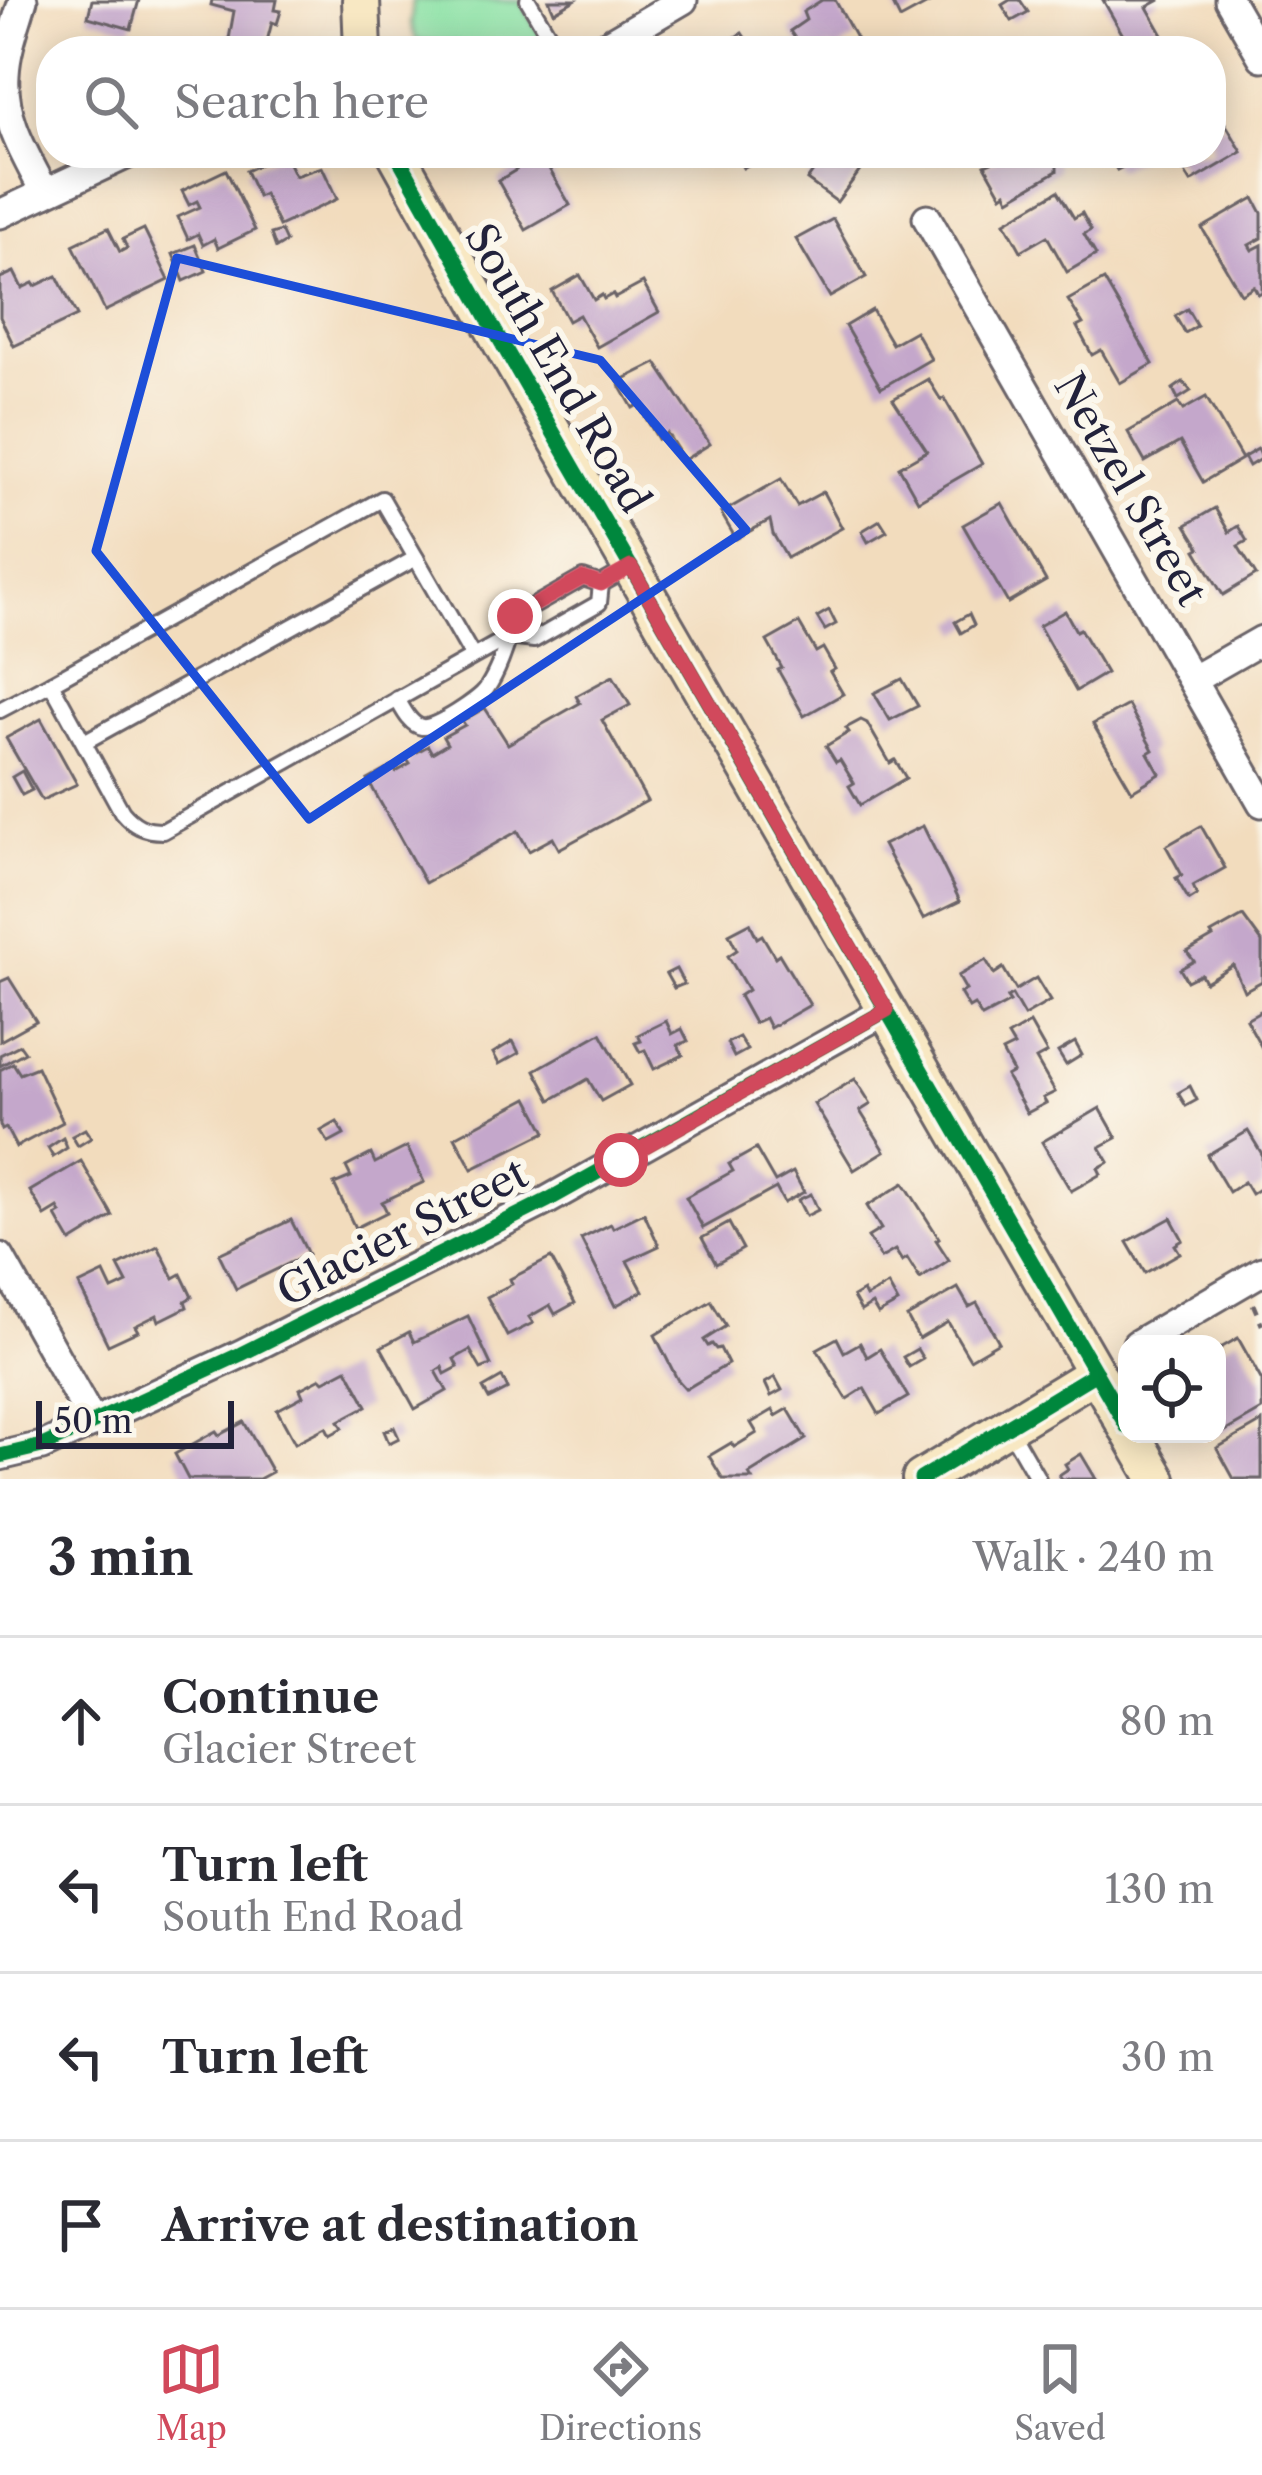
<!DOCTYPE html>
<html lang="en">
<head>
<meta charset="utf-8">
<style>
  :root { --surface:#fff; --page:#f7f7f7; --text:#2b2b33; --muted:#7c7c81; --line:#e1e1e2; --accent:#d1495b }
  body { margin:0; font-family:"Libre Caslon Text",serif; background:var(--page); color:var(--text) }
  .controls { position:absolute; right:36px; bottom:36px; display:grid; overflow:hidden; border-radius:24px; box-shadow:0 6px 30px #0003 }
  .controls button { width:108px; height:108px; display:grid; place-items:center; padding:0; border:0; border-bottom:3px solid var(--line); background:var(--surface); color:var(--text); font:60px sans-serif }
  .scale { position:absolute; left:36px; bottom:30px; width:198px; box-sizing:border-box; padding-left:12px; border:6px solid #22223b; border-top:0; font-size:33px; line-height:42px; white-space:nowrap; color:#22223b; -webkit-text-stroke:9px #fbf7ec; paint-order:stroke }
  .stop { position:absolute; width:36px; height:36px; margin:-27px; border:9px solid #d1495b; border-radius:50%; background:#fff }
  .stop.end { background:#d1495b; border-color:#fff; box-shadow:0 3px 12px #0008 }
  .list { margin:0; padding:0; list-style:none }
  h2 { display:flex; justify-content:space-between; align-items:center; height:156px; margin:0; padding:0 48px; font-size:51px }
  h2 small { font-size:39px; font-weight:400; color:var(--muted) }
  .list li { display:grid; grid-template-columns:78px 1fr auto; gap:36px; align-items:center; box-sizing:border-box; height:168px; padding:0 48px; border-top:3px solid var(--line) }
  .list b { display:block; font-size:45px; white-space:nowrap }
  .list p { margin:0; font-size:39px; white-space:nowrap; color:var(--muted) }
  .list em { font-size:39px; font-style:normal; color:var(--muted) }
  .icon { flex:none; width:66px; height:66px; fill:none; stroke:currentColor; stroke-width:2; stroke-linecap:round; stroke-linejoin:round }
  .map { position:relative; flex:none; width:1262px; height:1479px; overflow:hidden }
  .search { position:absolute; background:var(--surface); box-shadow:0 6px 30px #0003; left:36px; right:36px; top:36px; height:132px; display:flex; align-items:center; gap:30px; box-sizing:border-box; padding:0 42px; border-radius:48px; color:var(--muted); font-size:45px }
  .sheet { height:828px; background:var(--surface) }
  nav { display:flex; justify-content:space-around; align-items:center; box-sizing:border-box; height:168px; border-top:3px solid var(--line); background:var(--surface); font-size:33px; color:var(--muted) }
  nav a { display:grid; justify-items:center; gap:6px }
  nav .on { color:var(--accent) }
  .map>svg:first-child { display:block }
</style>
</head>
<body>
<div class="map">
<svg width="1262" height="1479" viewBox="0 0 1262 1479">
  <rect width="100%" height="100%" fill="#fbf7ec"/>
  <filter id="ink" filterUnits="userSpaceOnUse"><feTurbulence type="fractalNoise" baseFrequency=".00833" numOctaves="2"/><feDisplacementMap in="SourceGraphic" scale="24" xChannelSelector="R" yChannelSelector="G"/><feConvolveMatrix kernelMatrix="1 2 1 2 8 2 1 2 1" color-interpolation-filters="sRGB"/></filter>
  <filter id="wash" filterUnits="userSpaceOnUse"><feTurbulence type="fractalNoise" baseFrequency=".004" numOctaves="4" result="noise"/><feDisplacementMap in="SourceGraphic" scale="48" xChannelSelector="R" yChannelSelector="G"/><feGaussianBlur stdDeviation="2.7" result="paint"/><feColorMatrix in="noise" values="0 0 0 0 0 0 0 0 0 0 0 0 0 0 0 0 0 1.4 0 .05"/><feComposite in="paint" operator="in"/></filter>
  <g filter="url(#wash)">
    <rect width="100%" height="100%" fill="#f2dcbd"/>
    <!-- green -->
    <path fill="#8ae1a5" stroke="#568270" stroke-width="3" d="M413,0H520L547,46C517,58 487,47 456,43C443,42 429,43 416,40L411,23Z"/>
    <g id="blocks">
      <!-- building -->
      <g fill="#c4a7cb">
        <polygon points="92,0 139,0 131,29 88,17"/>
        <polygon points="212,0 277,0 275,10 281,11 277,24 272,22 265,49 229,39 234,11 211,5"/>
        <polygon points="549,0 575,0 554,12"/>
        <polygon points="822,0 835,0 856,38 835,51 830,47 823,51 804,51 790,31 806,20 803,12"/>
        <polygon points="891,0 935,0 900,19"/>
        <polygon points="1010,0 1020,0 1028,12 1012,21 1002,5"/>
        <polygon points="1103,0 1160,0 1147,7 1172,51 1132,51"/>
        <polygon points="742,33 754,51 711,51"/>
        <polygon points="1225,123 1242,152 1191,182 1173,153 1211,153 1211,131"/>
        <polygon points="284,153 295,176 322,167 337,199 279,226 264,194 258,197 246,171"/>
        <polygon points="510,153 540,153 570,205 526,230 498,181 516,170 506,155"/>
        <polygon points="737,153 769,153 743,168 735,154"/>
        <polygon points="826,153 873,153 837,202 807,180"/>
        <polygon points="992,153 1051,153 1057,164 1057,171 1009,199 1006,192 1002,195 985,165 996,160"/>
        <polygon points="1107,153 1150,153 1117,170"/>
        <polygon points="226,170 255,230 218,248 214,239 203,245 198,234 188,239 178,217 200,207 197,201 189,205 182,191"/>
        <polygon points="1058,191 1074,218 1082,213 1091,230 1084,234 1096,255 1067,272 1047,236 1021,251 1005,222"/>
        <polygon points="1254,198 1262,213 1262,238 1249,245 1252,250 1262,245 1262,292 1258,294 1254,286 1241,294 1202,228"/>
        <polygon points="833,219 866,277 830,297 796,239"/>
        <polygon points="108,228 120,252 127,248 123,239 144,229 169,280 105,311 73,245"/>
        <polygon points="281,231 286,242 276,248 271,234"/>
        <polygon points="195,245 206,271 184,281 173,254"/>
        <polygon points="14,272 22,288 33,283 35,286 57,276 77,316 14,346 0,317 0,278"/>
        <polygon points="580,275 594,300 602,295 604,299 613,294 615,298 643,283 659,312 597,347 579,315 568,321 552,291"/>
        <polygon points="1104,280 1153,364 1120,383 1101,350 1092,355 1077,327 1083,324 1068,300"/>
        <polygon points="1187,309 1197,326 1185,333 1175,316"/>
        <polygon points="872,310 892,344 915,331 931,359 881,388 845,326"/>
        <polygon points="656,363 710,444 684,460 667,433 658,439 638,405 633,408 618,382"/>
        <polygon points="928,379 941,400 944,398 982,464 918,501 899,467 927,451 893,399"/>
        <polygon points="1183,382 1191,391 1178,399 1173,389"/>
        <polygon points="1206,397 1242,459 1203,482 1180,442 1145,462 1128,432 1178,403 1183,410"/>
        <polygon points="1258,449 1262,458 1249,466 1244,457"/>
        <polygon points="781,479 797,506 823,492 842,528 787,558 773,534 770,520 736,539 721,513"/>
        <polygon points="1002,503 1046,581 1008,603 963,525"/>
        <polygon points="1215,508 1229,532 1238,526 1247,541 1238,546 1256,575 1223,595 1196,550 1200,548 1186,525"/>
        <polygon points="880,520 887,531 868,542 862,531"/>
        <polygon points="829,610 836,624 825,630 817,617"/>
        <polygon points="1065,611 1076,631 1080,629 1106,673 1076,691 1039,626"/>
        <polygon points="969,614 974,625 961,633 955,622"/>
        <polygon points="799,623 816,652 823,648 835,669 830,672 843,694 804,716 778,670 782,668 767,641"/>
        <polygon points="613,676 630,705 602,720 647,801 559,849 553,838 529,851 518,831 425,883 368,780 393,766 396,772 410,764 406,758 428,746 432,753 447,744 443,737 465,725 462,721 485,708 508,744 580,703 576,696"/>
        <polygon points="902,679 918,706 890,720 874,693"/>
        <polygon points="1128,705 1153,750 1148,753 1160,774 1132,791 1093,724"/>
        <polygon points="41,719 77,784 42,800 6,738"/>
        <polygon points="861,720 867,723 890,763 895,760 906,778 860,805 849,786 854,783 840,760 836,762 826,746 849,732 846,728"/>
        <polygon points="22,771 32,790 22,795 12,777"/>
        <polygon points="923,826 960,901 923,919 883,845"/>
        <polygon points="1201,826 1225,868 1193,886 1197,895 1189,900 1176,878 1182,875 1166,846"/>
        <polygon points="1243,916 1262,942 1262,981 1244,991 1233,965 1205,982 1201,974 1187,981 1180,969 1194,961 1187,952 1213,937 1211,934"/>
        <polygon points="750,923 757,938 762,935 775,957 779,954 810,1005 770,1028 765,1018 754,1023 739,996 748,990 728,956 737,950 729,934"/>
        <polygon points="986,960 994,974 1003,968 1016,990 1036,978 1050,1001 1024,1016 1012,995 1007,998 1010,1002 982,1017 974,1005 969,1008 960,993 966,990 958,976"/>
        <polygon points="676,969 684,984 674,988 666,974"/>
        <polygon points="9,978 36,1021 0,1041 0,982"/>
        <polygon points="1262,1010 1262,1048 1246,1019"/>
        <polygon points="666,1021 672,1034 682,1029 688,1041 678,1045 683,1055 654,1069 645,1050 640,1052 635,1043 641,1041 638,1035"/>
        <polygon points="1030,1023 1047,1053 1036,1059 1055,1092 1043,1098 1046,1103 1027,1113 1006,1076 1013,1072 1002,1052 1014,1046 1008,1036"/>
        <polygon points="601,1033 630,1085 601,1101 588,1079 551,1100 535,1070"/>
        <polygon points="739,1037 747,1050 734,1057 727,1043"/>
        <polygon points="513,1041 519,1053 499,1064 493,1053"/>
        <polygon points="1075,1042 1082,1055 1066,1065 1058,1052"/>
        <polygon points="20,1045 25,1052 0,1066 0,1055"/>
        <polygon points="13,1063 20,1074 37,1067 63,1122 16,1147 6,1128 2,1130 0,1125 0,1070"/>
        <polygon points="855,1079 871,1104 860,1111 885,1151 854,1170 814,1104"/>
        <polygon points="1190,1086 1197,1100 1186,1106 1178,1093"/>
        <polygon points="528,1098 546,1132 472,1169 455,1137"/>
        <polygon points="1100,1108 1117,1138 1100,1147 1109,1162 1098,1168 1101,1174 1071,1191 1042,1142"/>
        <polygon points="337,1122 344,1135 329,1143 321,1131"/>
        <polygon points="85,1129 91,1138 78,1146 72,1136"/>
        <polygon points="1248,1131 1262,1154 1262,1187 1251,1194 1244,1182 1229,1192 1207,1155"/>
        <polygon points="63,1138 67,1148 53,1157 48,1148"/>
        <polygon points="407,1147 424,1182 382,1202 387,1212 355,1228 334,1184 351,1177 346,1167 371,1154 375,1163"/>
        <polygon points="756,1149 775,1182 793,1172 804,1192 784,1203 776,1188 703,1228 686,1197 733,1171 729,1164"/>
        <polygon points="81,1161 113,1216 71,1242 56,1216 61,1213 58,1208 45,1216 30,1191"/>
        <polygon points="904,1183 939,1238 936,1240 949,1260 920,1279 907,1258 902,1261 895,1250 881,1258 868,1237 881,1229 867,1206"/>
        <polygon points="811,1194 818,1210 806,1216 798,1200"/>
        <polygon points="644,1213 659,1246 627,1261 643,1291 615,1306 581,1239 611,1224 613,1228"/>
        <polygon points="1171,1218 1183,1240 1175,1245 1180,1253 1145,1273 1127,1242"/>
        <polygon points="291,1220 308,1254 236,1289 219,1254"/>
        <polygon points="729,1223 743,1249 716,1264 702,1238"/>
        <polygon points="158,1246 174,1278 181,1274 192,1297 185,1301 187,1307 159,1321 157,1315 135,1326 138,1331 108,1345 79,1285 104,1273 112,1290 127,1283 118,1266"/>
        <polygon points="551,1258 575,1303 555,1314 550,1305 529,1317 533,1323 507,1336 487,1297 512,1284 510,1279"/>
        <polygon points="888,1285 898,1303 878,1314 872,1304 861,1311 853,1297 863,1291 866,1297"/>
        <polygon points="958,1288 969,1307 977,1303 999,1342 970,1359 948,1322 919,1339 907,1317"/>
        <polygon points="711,1301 726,1326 704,1340 708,1346 712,1344 716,1349 720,1348 728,1364 686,1389 677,1379 655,1335"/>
        <polygon points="468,1316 491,1365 481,1369 470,1350 454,1359 458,1367 445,1374 442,1367 436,1371 447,1391 415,1409 381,1347 409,1332 414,1342"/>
        <polygon points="837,1338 844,1352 860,1343 867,1357 880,1349 908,1397 879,1414 864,1388 847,1399 817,1349"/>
        <polygon points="1238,1338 1262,1381 1262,1410 1217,1436 1217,1350"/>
        <polygon points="917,1349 923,1359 909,1367 903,1357"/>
        <polygon points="347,1369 367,1406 339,1421 343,1428 330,1435 326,1427 295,1443 277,1410 303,1396 300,1389 321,1378 324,1381"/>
        <polygon points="502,1377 508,1389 489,1399 483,1388"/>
        <polygon points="775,1377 782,1390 771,1396 765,1383"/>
        <polygon points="788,1409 806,1439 749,1474 752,1479 723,1479 709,1456 731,1443 734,1447 757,1433 751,1423 773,1410 776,1416"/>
        <polygon points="244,1422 272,1472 259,1479 188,1479 175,1454 216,1431 219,1435"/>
        <polygon points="1262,1422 1262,1479 1234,1479 1217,1448"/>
        <polygon points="394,1427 399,1438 389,1443 384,1431"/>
        <polygon points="1081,1454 1096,1479 1062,1479 1059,1475 1068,1469 1065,1464"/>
      </g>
    </g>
  </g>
  <g filter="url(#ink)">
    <use href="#blocks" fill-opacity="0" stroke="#6b6368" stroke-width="3"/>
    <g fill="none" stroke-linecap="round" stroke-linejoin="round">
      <defs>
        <g id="lane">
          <polyline points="528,0 558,51"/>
          <path d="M473,657L382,499L51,683L122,812C134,826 144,831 163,831L473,657L509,637L534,640L599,603L601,584"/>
          <path d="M397,699C403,709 410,725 422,727C435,729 480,699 487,688C501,667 508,639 516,616L583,578L601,584L631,567"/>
          <polyline points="0,710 51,683"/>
          <polyline points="84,742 416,558"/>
          <polyline points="1008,1427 1038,1479"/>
        </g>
        <g id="street">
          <path d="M23,0C16,24 6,50 5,75C2,119 26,156 45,193"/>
          <polyline points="1229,0 1262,57"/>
          <polyline points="596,51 683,0"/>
          <polyline points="0,214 130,153"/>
          <polyline points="927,218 1262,803"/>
          <polyline points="1192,680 1262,640"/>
          <polyline points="0,1257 93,1423"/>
          <polyline points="1137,1344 1262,1271"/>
          <polyline points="0,1456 42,1446 241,1354 548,1200 887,1010"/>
        </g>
        <g id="secondary">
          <polyline points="361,0 363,51"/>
          <polyline points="396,153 504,347 1127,1427"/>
          <polyline points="1131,1434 1157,1479"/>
          <polyline points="921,1479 1096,1373"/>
        </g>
      </defs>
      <!-- lane casing -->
      <use href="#lane" stroke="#6b6368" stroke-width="20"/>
      <!-- street casing -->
      <use href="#street" stroke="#6b6368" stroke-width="33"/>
      <!-- secondary casing -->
      <use href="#secondary" stroke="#6b6368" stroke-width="42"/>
      <!-- path -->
      <polyline stroke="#6b6368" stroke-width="4.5" stroke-dasharray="9 9" stroke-linecap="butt" points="1253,1304 1262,1325"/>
      <!-- lane -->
      <use href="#lane" stroke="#fff" stroke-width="14"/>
      <!-- street -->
      <use href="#street" stroke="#fff" stroke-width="27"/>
      <!-- secondary -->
      <use href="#secondary" stroke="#f8e8c3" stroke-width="36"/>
      <defs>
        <g id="cycleway">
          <polyline points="396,153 504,347 1127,1427"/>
          <polyline points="0,1456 42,1446 241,1354 548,1200 887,1010"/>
          <polyline points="921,1479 1096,1373"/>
        </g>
      </defs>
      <!-- cycleway casing -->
      <use href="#cycleway" stroke="#fbf7ec" stroke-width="22"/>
      <!-- cycleway -->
      <use href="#cycleway" stroke="#00873e" stroke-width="15"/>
    </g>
  </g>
  <g fill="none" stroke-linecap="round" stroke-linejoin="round" filter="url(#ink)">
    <!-- route -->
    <polyline stroke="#d1495b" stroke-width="15" points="515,616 583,578 601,584 631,567 887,1010 621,1160"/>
  </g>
  <!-- marked area -->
  <path fill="none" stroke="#1d4ed8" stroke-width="9" stroke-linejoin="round" d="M177,258L600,360L746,530L309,819L96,551Z"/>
  <g text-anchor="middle" stroke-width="12" stroke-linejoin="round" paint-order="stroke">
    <!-- street labels -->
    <g font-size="42" fill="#22223b" stroke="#fbf7ec">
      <text transform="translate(558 368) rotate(60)" y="15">South End Road</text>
      <text transform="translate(1131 489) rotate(60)" y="15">Netzel Street</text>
      <text transform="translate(402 1232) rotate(-27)" y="15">Glacier Street</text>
    </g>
  </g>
</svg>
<div class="controls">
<button><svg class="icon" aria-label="locate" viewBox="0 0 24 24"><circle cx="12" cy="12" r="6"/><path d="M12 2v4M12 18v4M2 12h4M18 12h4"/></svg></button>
</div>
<div class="scale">50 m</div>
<div class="stop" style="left:621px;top:1160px"></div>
<div class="stop end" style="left:515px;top:616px"></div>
<div class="search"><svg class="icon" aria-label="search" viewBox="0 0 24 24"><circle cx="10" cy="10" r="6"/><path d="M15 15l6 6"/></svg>Search here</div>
</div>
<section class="sheet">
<h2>3 min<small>Walk · 240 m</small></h2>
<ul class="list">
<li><svg class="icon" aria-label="ahead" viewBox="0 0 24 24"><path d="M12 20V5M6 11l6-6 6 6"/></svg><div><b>Continue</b><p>Glacier Street</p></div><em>80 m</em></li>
<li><svg class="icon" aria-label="left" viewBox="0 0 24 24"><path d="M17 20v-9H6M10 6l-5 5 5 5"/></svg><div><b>Turn left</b><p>South End Road</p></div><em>130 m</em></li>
<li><svg class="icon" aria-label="left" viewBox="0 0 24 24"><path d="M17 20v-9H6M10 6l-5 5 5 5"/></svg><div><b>Turn left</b></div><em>30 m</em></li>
<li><svg class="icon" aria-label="arrive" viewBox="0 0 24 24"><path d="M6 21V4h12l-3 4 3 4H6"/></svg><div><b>Arrive at destination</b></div></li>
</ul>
</section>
<nav>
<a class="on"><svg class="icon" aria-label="map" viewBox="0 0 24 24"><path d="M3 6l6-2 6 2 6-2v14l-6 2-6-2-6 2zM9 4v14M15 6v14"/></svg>Map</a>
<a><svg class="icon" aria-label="directions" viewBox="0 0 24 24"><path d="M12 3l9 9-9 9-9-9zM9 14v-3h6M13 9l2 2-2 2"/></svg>Directions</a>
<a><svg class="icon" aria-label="saved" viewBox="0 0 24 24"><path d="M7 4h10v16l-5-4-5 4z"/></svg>Saved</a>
</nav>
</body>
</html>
